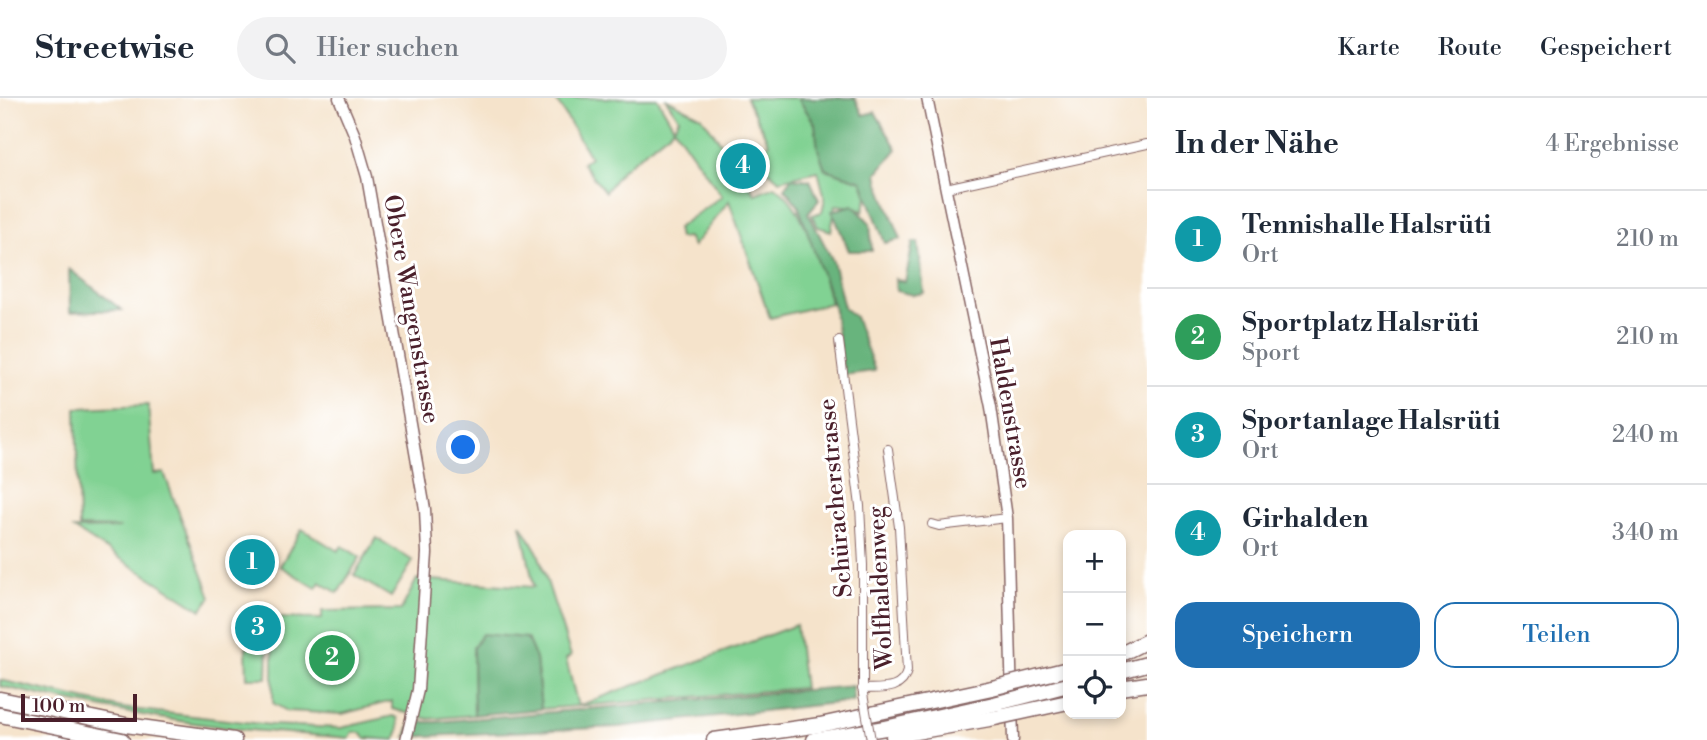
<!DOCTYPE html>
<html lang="de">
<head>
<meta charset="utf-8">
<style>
  :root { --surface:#fff; --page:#f2f2f3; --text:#1f2937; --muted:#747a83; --line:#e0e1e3; --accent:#1f6fb2 }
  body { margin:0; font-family:"Libre Bodoni",serif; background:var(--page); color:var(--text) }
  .controls { position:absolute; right:21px; bottom:21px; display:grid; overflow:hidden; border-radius:14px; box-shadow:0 4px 10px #0003 }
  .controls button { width:63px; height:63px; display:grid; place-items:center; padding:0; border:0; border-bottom:2px solid var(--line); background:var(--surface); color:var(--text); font:35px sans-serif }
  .scale { position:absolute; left:21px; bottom:18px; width:116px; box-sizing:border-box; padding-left:7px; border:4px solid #4a1f2b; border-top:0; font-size:19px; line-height:24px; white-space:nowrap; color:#4a1f2b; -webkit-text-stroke:5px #fff; paint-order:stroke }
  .you { position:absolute; left:464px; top:350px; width:24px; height:24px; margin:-18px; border:5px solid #fff; border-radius:50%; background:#1a73e8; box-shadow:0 0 0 10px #1a73e833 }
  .badge { display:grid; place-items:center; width:46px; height:46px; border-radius:50%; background:var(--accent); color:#fff; font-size:23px; font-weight:700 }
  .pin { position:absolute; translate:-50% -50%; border:4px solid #fff; box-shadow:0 2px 7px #0006 }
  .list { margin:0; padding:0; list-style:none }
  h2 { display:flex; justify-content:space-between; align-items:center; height:91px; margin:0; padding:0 28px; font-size:30px }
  h2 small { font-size:23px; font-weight:400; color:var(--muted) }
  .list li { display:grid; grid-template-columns:46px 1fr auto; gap:21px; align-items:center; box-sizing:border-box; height:98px; padding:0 28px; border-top:2px solid var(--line) }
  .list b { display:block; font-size:26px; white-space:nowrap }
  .list p { margin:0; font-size:23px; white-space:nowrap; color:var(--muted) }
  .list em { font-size:23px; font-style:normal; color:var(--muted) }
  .actions { display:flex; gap:14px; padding:21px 28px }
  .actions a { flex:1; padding:16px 0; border:2px solid var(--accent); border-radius:21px; text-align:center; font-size:24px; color:var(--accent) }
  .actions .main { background:var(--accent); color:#fff }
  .icon { flex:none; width:38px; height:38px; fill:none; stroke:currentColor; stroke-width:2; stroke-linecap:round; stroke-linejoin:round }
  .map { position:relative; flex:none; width:1147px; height:642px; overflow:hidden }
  header { display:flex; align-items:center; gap:42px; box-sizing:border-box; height:98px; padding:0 35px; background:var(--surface); border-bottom:2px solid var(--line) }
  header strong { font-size:33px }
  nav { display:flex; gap:38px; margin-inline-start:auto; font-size:24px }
  .search { width:490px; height:63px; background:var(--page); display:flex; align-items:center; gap:18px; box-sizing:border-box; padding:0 24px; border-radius:38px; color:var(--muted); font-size:26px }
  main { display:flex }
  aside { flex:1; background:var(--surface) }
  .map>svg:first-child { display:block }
</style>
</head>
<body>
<header>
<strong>Streetwise</strong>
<div class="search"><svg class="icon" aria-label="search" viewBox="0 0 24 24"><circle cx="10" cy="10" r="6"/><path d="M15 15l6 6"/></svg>Hier suchen</div>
<nav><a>Karte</a><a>Route</a><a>Gespeichert</a></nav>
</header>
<main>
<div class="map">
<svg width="1147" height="642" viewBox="0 0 1147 642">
  <rect width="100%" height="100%" fill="#fff"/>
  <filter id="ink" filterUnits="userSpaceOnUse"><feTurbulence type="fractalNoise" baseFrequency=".0143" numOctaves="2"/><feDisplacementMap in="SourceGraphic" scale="14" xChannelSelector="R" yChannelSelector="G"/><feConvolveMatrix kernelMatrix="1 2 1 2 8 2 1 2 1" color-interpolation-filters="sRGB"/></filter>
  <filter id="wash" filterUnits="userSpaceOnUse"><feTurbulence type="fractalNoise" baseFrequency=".00686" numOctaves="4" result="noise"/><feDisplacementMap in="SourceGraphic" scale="28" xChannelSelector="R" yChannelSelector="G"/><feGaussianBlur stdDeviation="1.57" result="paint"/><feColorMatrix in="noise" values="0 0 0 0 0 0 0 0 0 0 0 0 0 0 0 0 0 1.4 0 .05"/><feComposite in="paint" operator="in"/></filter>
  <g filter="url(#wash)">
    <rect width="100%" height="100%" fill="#f5e3cb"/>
    <!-- green -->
    <g fill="#81d293" stroke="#66785f" stroke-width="2">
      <path d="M555,0H657L674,29L679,20L665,0L702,19L727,53L720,58L727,73C742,76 748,83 755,96L774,88C806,106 820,171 831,205L770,220L729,103L693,148L688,139L679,140L677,130L722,98L674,30L623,71L605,94L582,65L590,59Z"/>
      <polygon points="746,0 798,0 815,26 825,71 862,83 867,99 863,114 857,109 836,107 831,133 818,129 812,117 822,114 825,100 818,73 780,82 755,64 744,63 769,45"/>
      <polygon points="148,307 154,376 164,375 211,499 201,512 74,431 120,430 79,429 76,310"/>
      <polygon points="521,426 538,455 571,558 566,561 578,608 796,527 804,590 541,611 536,561 473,550 474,617 429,621 392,611 392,603 342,616 287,613 273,605 273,520 322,521 322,513 401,512 417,481 534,489"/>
      <polygon points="302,431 338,453 342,448 360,459 338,495 320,484 316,490 280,468"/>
      <polygon points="377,440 413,463 391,499 354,477"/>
      <polygon points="246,549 268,549 267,580 247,580"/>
      <path d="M0,582L122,610L271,627L341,630L393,618L398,620L399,632L395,642L365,640L361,635L353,634L350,640C307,636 264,634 222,629C147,619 73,605 0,588Z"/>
    </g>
    <!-- forest -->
    <g fill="#68b47d" stroke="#596a54" stroke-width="2">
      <polygon points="798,0 855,0 863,17 875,14 897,51 877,75 879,85 901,141 885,145 862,83 825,71 818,51 815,26"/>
      <polygon points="791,80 810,82 819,102 808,115 833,163 844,210 855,219 875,273 844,277 833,207 798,107 785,91"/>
      <polygon points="853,107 870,125 872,153 849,153 832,113"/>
      <polygon points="913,144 918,144 924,195 913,197 896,193 895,181 905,184"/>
      <polygon points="69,171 122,212 70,214"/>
      <polygon points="482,536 527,540 536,561 541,611 474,617 473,550"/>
      <polygon points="852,588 853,603 618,629 406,639 412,620 425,624 436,624"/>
    </g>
  </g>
  <g filter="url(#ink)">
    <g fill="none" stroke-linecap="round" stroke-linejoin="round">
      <defs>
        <g id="street">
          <polyline points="946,90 1147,46"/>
          <polyline points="839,243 860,408 863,467 863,596"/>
          <polyline points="932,426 939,428 1007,420"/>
          <path d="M862,591C880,590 902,594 907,573L899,429L888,351"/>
        </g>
        <g id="secondary">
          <polyline points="339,0 355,38 367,79 425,411 427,455 418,592 406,642"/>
          <polyline points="927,0 991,309 1007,420 1013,642"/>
        </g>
        <g id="highway">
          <polyline points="1121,556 1147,543"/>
          <polyline points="1121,573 1147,566"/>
          <polyline points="1121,590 1147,586"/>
          <polyline points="0,601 126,627 234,642"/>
          <polyline points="0,617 122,642"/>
          <polyline points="893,638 995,620"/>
          <polyline points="714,642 820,627 992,590"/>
          <polyline points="814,642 885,630 994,606"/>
        </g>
      </defs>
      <!-- street casing -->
      <use href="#street" stroke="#866463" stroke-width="10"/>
      <!-- secondary casing -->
      <use href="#secondary" stroke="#866463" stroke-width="13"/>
      <!-- highway casing -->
      <use href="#highway" stroke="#866463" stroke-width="17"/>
      <!-- street -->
      <use href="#street" stroke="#fff" stroke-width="8"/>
      <!-- secondary -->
      <use href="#secondary" stroke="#fff" stroke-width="10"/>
      <!-- highway -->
      <use href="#highway" stroke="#fff" stroke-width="14"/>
      <defs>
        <polyline id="street-bridge" points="863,596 871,642"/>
        <g id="highway-bridge">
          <polyline points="992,590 1068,571"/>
          <polyline points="994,606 1068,587"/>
          <polyline points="995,620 1068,604"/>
        </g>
      </defs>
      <!-- street-bridge casing -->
      <use href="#street-bridge" stroke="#866463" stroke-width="10" stroke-linecap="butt"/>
      <!-- highway-bridge casing -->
      <use href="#highway-bridge" stroke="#866463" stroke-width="17" stroke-linecap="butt"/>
      <!-- street-bridge -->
      <use href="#street-bridge" stroke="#fff" stroke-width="8"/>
      <!-- highway-bridge -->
      <use href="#highway-bridge" stroke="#fff" stroke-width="14"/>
    </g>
  </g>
  <g text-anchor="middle" stroke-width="6" stroke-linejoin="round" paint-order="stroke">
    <!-- street labels -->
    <g font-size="24" fill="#4a1f2b" stroke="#fff">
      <text transform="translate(412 211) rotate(80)" y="8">Obere Wangenstrasse</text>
      <text transform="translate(1011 315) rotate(80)" y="8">Haldenstrasse</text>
      <text transform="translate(835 400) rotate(-95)" y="8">Schüracherstrasse</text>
      <text transform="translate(880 490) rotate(-93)" y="8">Wolfhaldenweg</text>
    </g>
  </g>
</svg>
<div class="controls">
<button>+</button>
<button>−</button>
<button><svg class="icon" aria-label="locate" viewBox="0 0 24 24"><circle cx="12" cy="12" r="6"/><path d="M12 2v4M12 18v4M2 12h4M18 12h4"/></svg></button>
</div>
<div class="scale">100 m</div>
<div class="you"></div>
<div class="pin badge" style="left:252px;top:464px;background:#0f9aa8">1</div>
<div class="pin badge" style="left:332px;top:560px;background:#2e9e5b">2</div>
<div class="pin badge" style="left:258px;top:530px;background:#0f9aa8">3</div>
<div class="pin badge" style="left:743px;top:68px;background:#0f9aa8">4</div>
</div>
<aside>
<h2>In der Nähe<small>4 Ergebnisse</small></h2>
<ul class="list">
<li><span class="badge" style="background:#0f9aa8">1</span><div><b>Tennishalle Halsrüti</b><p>Ort</p></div><em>210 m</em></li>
<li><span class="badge" style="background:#2e9e5b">2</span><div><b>Sportplatz Halsrüti</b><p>Sport</p></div><em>210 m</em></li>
<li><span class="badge" style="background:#0f9aa8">3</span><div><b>Sportanlage Halsrüti</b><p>Ort</p></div><em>240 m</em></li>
<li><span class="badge" style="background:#0f9aa8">4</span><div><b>Girhalden</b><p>Ort</p></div><em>340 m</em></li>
</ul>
<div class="actions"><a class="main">Speichern</a><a>Teilen</a></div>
</aside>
</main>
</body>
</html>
